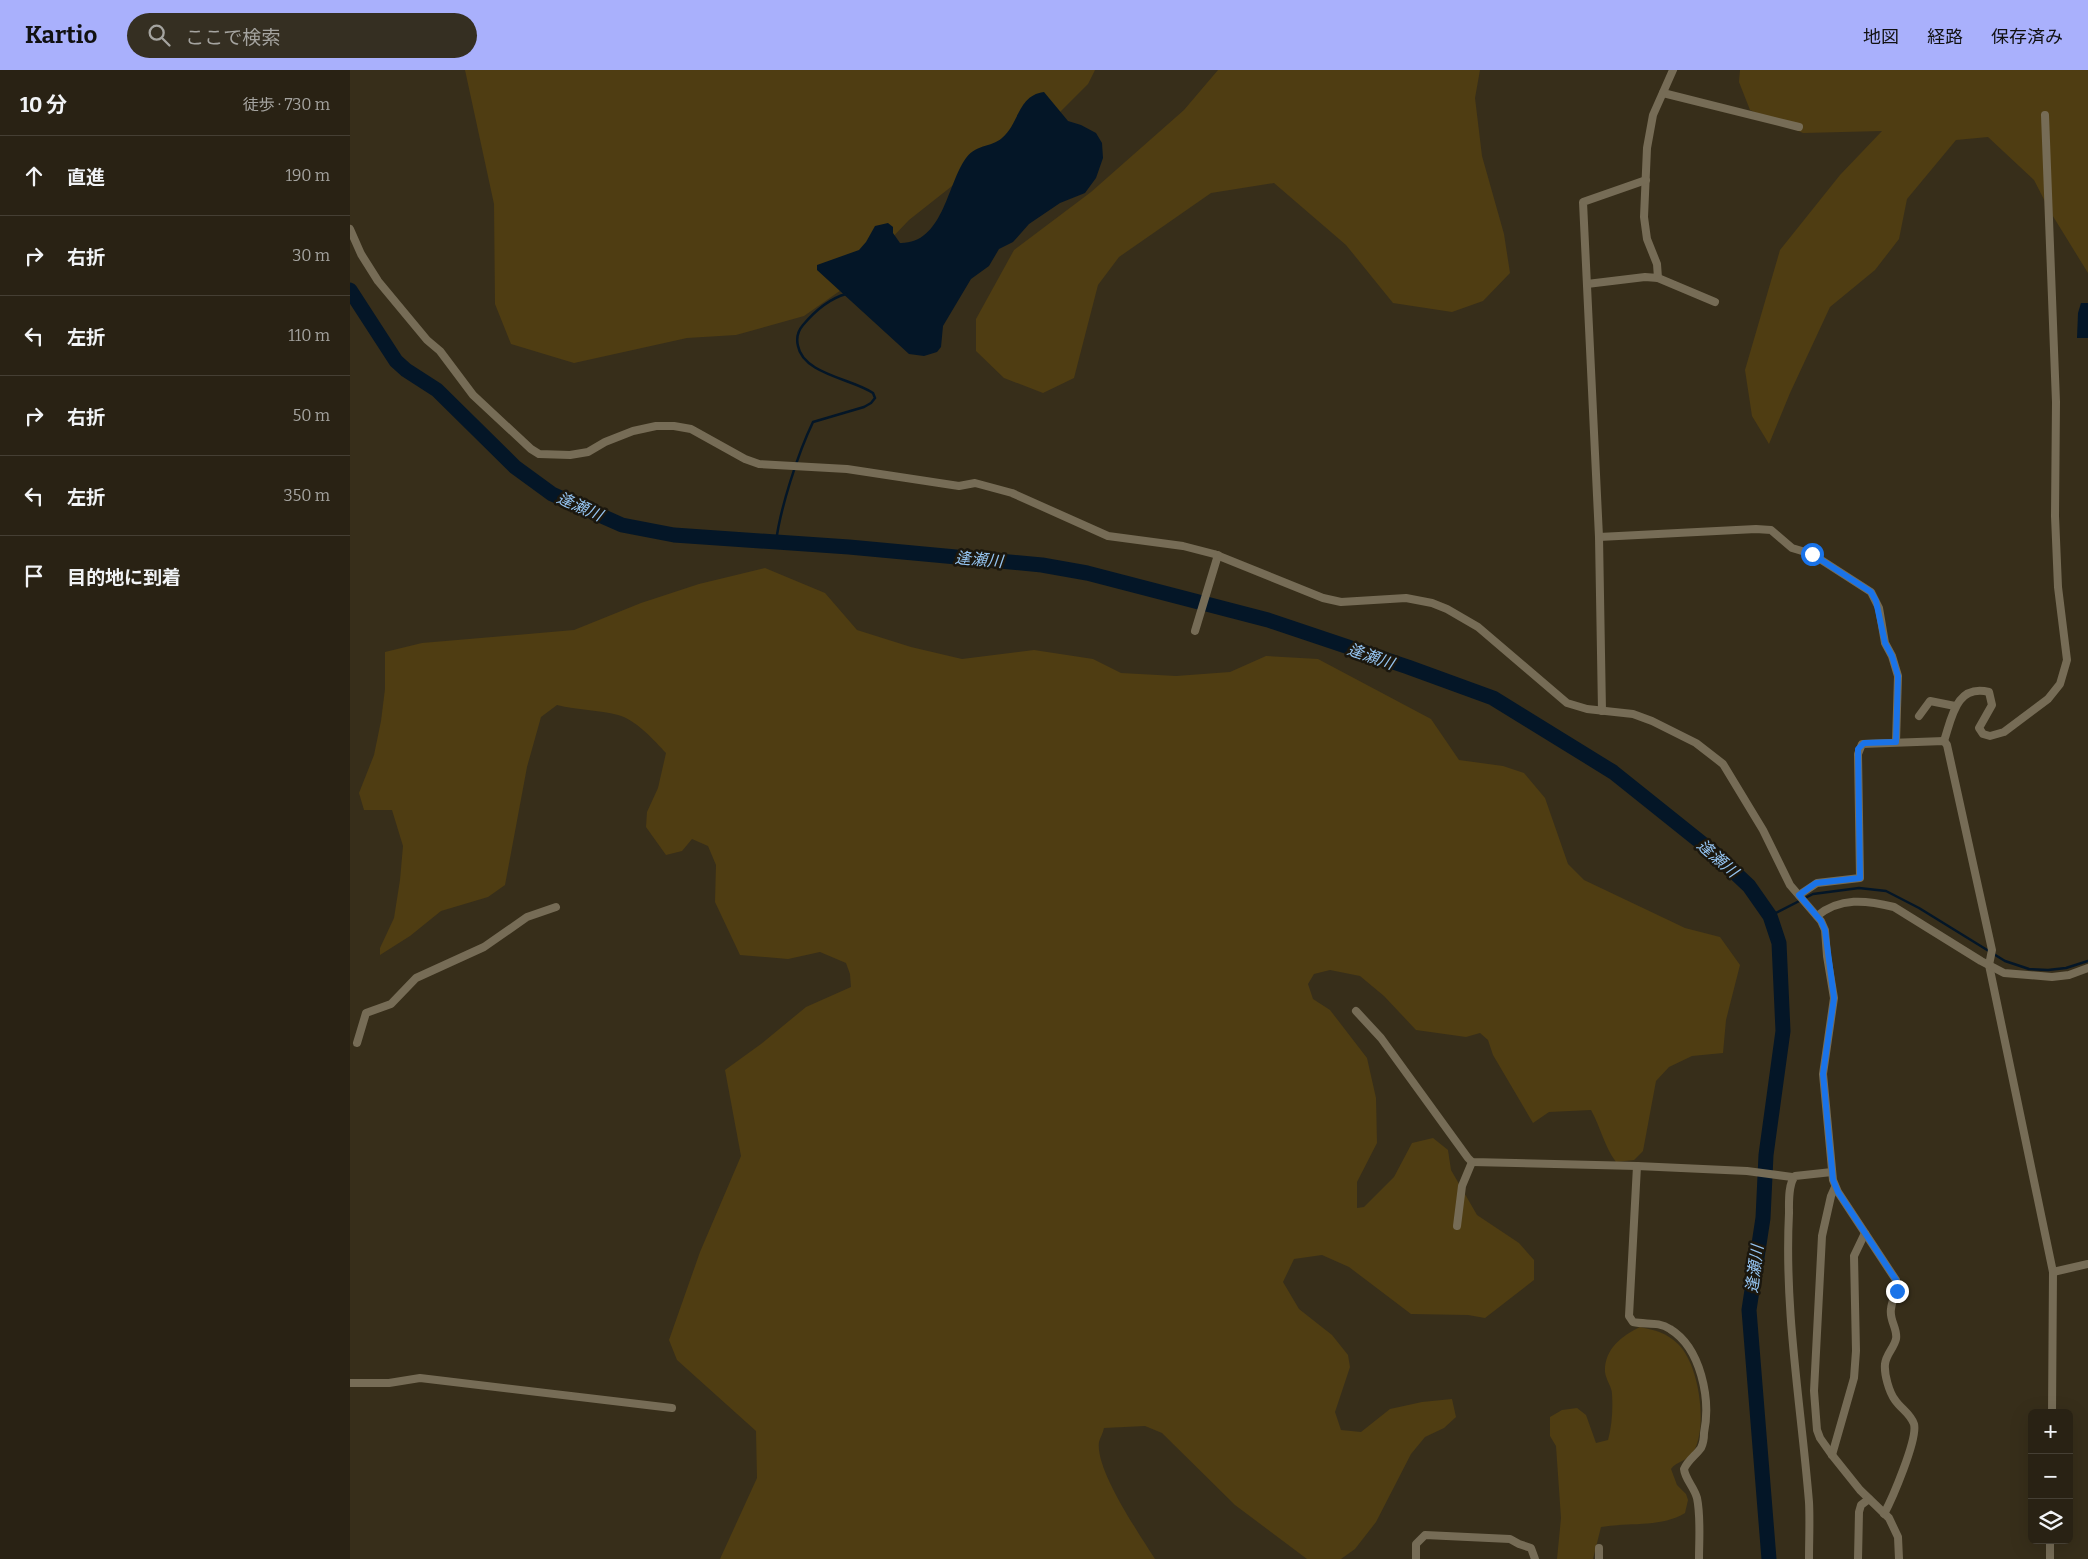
<!DOCTYPE html>
<html lang="ja">
<head>
<meta charset="utf-8">
<style>
  :root { --surface:#292214; --page:#352f22; --text:#f1f3f6; --muted:#a5a4a0; --line:#453f34; --accent:#a9b0fc }
  body { margin:0; font-family:Bitter,"Noto Sans JP",serif; background:var(--page); color:var(--text) }
  .controls { position:absolute; right:15px; bottom:15px; display:grid; overflow:hidden; border-radius:8px; box-shadow:0 5px 20px #0002 }
  .controls button { width:45px; height:45px; display:grid; place-items:center; padding:0; border:0; border-bottom:1px solid var(--line); background:var(--surface); color:var(--text); font:25px sans-serif }
  .stop { position:absolute; width:15px; height:15px; margin:-11px; border:4px solid #1a73e8; border-radius:50%; background:#fff }
  .stop.end { background:#1a73e8; border-color:#fff; box-shadow:0 1px 5px #0008 }
  .list { margin:0; padding:0; list-style:none }
  h2 { display:flex; justify-content:space-between; align-items:center; height:65px; margin:0; padding:0 20px; font-size:21px }
  h2 small { font-size:16px; font-weight:400; color:var(--muted) }
  .list li { display:grid; grid-template-columns:32px 1fr auto; gap:15px; align-items:center; box-sizing:border-box; height:80px; padding:0 20px; border-top:1px solid var(--line) }
  .list b { display:block; font-size:19px; white-space:nowrap }
  .list em { font-size:16px; font-style:normal; color:var(--muted) }
  .icon { flex:none; width:28px; height:28px; fill:none; stroke:currentColor; stroke-width:2; stroke-linecap:round; stroke-linejoin:round }
  .map { position:relative; flex:none; width:1738px; height:1489px; overflow:hidden }
  header { display:flex; align-items:center; gap:30px; box-sizing:border-box; height:70px; padding:0 25px; background:var(--accent); color:#111 }
  header strong { font-size:24px }
  nav { display:flex; gap:28px; margin-inline-start:auto; font-size:18px }
  .search { width:350px; height:45px; background:var(--page); display:flex; align-items:center; gap:12px; box-sizing:border-box; padding:0 18px; border-radius:28px; color:var(--muted); font-size:19px }
  main { display:flex }
  aside { flex:1; background:var(--surface) }
  .map>svg:first-child { display:block }
</style>
</head>
<body>
<header>
<strong>Kartio</strong>
<div class="search"><svg class="icon" aria-label="search" viewBox="0 0 24 24"><circle cx="10" cy="10" r="6"/><path d="M15 15l6 6"/></svg>ここで検索</div>
<nav><a>地図</a><a>経路</a><a>保存済み</a></nav>
</header>
<main>
<aside>
<h2>10 分<small>徒歩 · 730 m</small></h2>
<ul class="list">
<li><svg class="icon" aria-label="ahead" viewBox="0 0 24 24"><path d="M12 20V5M6 11l6-6 6 6"/></svg><div><b>直進</b></div><em>190 m</em></li>
<li><svg class="icon" aria-label="right" viewBox="0 0 24 24"><path d="M7 20v-9h11M14 6l5 5-5 5"/></svg><div><b>右折</b></div><em>30 m</em></li>
<li><svg class="icon" aria-label="left" viewBox="0 0 24 24"><path d="M17 20v-9H6M10 6l-5 5 5 5"/></svg><div><b>左折</b></div><em>110 m</em></li>
<li><svg class="icon" aria-label="right" viewBox="0 0 24 24"><path d="M7 20v-9h11M14 6l5 5-5 5"/></svg><div><b>右折</b></div><em>50 m</em></li>
<li><svg class="icon" aria-label="left" viewBox="0 0 24 24"><path d="M17 20v-9H6M10 6l-5 5 5 5"/></svg><div><b>左折</b></div><em>350 m</em></li>
<li><svg class="icon" aria-label="arrive" viewBox="0 0 24 24"><path d="M6 21V4h12l-3 4 3 4H6"/></svg><div><b>目的地に到着</b></div></li>
</ul>
</aside>
<div class="map">
<svg width="1738" height="1489" viewBox="0 0 1738 1489">
  <rect width="100%" height="100%" fill="#372e1a"/>
  <!-- green -->
  <g fill="#4f3d12">
    <polygon points="115,0 745,0 738,14 690,62 616,105 559,150 494,218 454,246 386,265 337,268 224,293 161,274 145,234 144,134"/>
    <polygon points="868,0 1130,0 1125,28 1132,86 1154,164 1160,203 1133,231 1102,242 1043,233 996,175 924,113 861,123 769,187 748,215 724,308 693,323 654,308 626,281 626,249 664,180 741,122 834,40"/>
    <polygon points="1390,0 1738,0 1738,203 1701,143 1684,110 1638,67 1606,70 1557,129 1549,169 1525,200 1480,237 1440,323 1419,374 1402,346 1395,300 1430,180 1490,105 1532,61 1453,63 1400,40 1389,12"/>
    <path d="M415,498L475,523L507,560L561,577L612,589L684,580L743,589L771,603L826,606L880,602L916,586L968,589L1081,649L1109,690L1153,696L1174,703L1195,728L1218,794L1234,810L1335,858L1370,867L1390,895L1376,950L1373,983L1342,986L1319,997L1306,1011L1293,1081L1284,1090L1266,1092C1254,1076 1251,1058 1241,1040L1199,1042L1183,1053L1143,985L1138,970L1130,963L1116,967L1066,960L1034,926L1010,906L980,900L964,904L958,914L963,929L980,940L1017,988L1026,1028L1027,1073L1007,1112V1138L1014,1137L1044,1107L1062,1073L1083,1068L1098,1080L1101,1100L1127,1145L1169,1173L1184,1190V1210L1135,1248L1118,1245L1061,1244L999,1197L972,1185L944,1189L933,1212L949,1239L982,1265L998,1285L1000,1297L985,1342L991,1360L1011,1362L1040,1339L1072,1332L1102,1329L1106,1347L1094,1358L1075,1367L1061,1384L1026,1452L1005,1479L991,1489H957L885,1435L812,1363L795,1356L754,1358C753,1363 750,1368 749,1372C745,1400 790,1465 805,1489H370L407,1408L406,1361L327,1290L319,1270L350,1182L391,1086L375,1000L411,974L456,937L501,917L500,904L496,893L470,882L438,889L390,885L365,832L366,795L358,776L342,769L332,781L316,785L296,757L297,742L308,718L316,683C305,671 285,649 268,645C249,640 227,640 207,635L191,647L177,697L155,815L138,827L91,841L60,866L30,885V878L44,848L50,810L53,776L42,740H14L9,723L24,685L31,651L35,619V582L72,573L224,560L291,533L349,514Z"/>
    <path d="M1290,1257C1305,1260 1317,1263 1328,1274C1349,1294 1358,1355 1344,1381C1339,1391 1326,1391 1321,1399L1327,1415L1336,1424L1338,1430L1335,1443C1310,1458 1279,1452 1251,1457L1243,1489H1207L1211,1448L1206,1376L1200,1366V1347L1212,1340L1227,1338L1236,1345L1246,1373L1258,1370C1262,1356 1263,1339 1262,1324C1262,1317 1256,1310 1255,1302C1254,1280 1271,1266 1290,1257Z"/>
  </g>
  <!-- water -->
  <g fill="#041627">
    <path d="M694,22L718,51L731,55L746,63L752,73L753,88L746,108L735,123L710,133L679,154L663,172L649,179L639,196L621,209L593,256L591,277L587,282L574,286L559,284L467,200V195L509,180L516,172L525,156L538,153L543,157V163L550,173C592,174 597,117 614,91C625,73 641,78 652,68C669,54 668,25 694,22Z"/>
    <polygon points="1731,233 1738,233 1738,268 1727,268 1728,243"/>
  </g>
  <g fill="none" stroke-linecap="round" stroke-linejoin="round">
    <!-- stream -->
    <g stroke="#041627" stroke-width="2.5">
      <path d="M426,472C430,439 448,383 463,352L514,337L521,333L525,328L523,323C503,309 453,304 448,276C446,268 447,262 453,255C464,242 478,229 496,224"/>
      <polyline points="1420,846 1463,824 1509,818 1536,821 1569,838 1655,891 1679,899 1698,900 1716,898 1738,891"/>
    </g>
    <!-- river -->
    <polyline stroke="#041627" stroke-width="15" points="0,220 46,291 56,300 87,320 165,397 202,424 272,455 324,465 499,477 692,495 737,503 918,550 1058,597 1143,628 1263,702 1363,782 1399,816 1420,846 1429,873 1433,961 1416,1085 1413,1148 1399,1240 1419,1489"/>
    <!-- minor -->
    <g stroke="#766c56" stroke-width="8">
      <polyline points="1313,23 1449,57"/>
      <path d="M0,159L11,184L28,211L77,270L90,281L123,325L181,379L189,384L220,385L238,382L255,372L283,361L306,356H324L341,359L395,389L409,394L497,399L609,416L625,413L662,423L758,466L833,476L864,484L973,528L991,532L1056,528L1082,533L1097,539L1128,557L1217,633L1237,639L1283,644L1302,651L1346,673L1373,694L1413,760L1440,815L1471,851L1475,860L1477,886L1484,928L1473,1004L1483,1110L1488,1122L1546,1210C1549,1222 1542,1228 1541,1239C1539,1250 1548,1259 1546,1269C1544,1278 1536,1284 1535,1294C1534,1304 1539,1322 1545,1330C1551,1339 1560,1343 1564,1354C1568,1369 1542,1429 1534,1444"/>
      <polyline points="1308,208 1365,232"/>
      <polyline points="1237,214 1295,207 1308,208 1307,194 1297,169 1294,147 1297,78 1303,45 1323,0"/>
      <polyline points="1249,467 1406,459 1421,460 1442,478 1462,484 1521,522 1529,538 1535,573 1542,586 1548,606 1546,672"/>
      <polyline points="845,561 868,485"/>
      <polyline points="1252,641 1249,467 1233,132 1296,110"/>
      <polyline points="1569,646 1580,631 1605,636"/>
      <path d="M1594,671C1602,647 1606,614 1639,622L1642,635L1629,658L1633,664L1640,666L1654,662L1698,629L1710,614L1717,590L1708,517L1705,446L1706,332L1695,45"/>
      <polyline points="1449,825 1467,813 1510,808 1508,684 1512,674 1594,671 1597,675 1642,880 1639,895 1703,1202 1702,1343"/>
      <path d="M1467,846C1490,827 1516,830 1544,837L1631,891L1654,903L1702,907L1719,905L1738,898"/>
      <polyline points="1006,941 1031,968 1118,1088 1122,1092 1287,1096 1397,1101 1442,1107"/>
      <polyline points="7,973 16,943 41,934 66,908 134,877 177,847 206,837"/>
      <path d="M1287,1096L1279,1246L1283,1252C1296,1255 1308,1251 1320,1259C1351,1278 1361,1329 1354,1363C1354,1367 1353,1374 1351,1378C1346,1385 1338,1390 1334,1399C1335,1409 1344,1417 1347,1428C1351,1447 1349,1469 1349,1489"/>
      <polyline points="1485,1117 1481,1126 1472,1166 1464,1321 1467,1360 1470,1368 1482,1385 1510,1420 1539,1448 1548,1467 1549,1489"/>
      <polyline points="1107,1156 1112,1116 1122,1092"/>
      <polyline points="1703,1202 1738,1194"/>
      <polyline points="0,1313 39,1313 70,1308 322,1338"/>
      <polyline points="1482,1385 1504,1308 1506,1281 1504,1186 1515,1163"/>
      <polyline points="1066,1489 1066,1474 1075,1465 1160,1469 1169,1474 1181,1478 1185,1489"/>
      <polyline points="1249,1489 1249,1478"/>
      <path d="M1459,1489C1459,1470 1460,1451 1459,1432C1451,1335 1434,1240 1439,1143C1439,1132 1438,1114 1445,1106L1482,1102"/>
      <polyline points="1508,1489 1509,1442 1511,1435 1519,1429"/>
      <polyline points="1700,1489 1700,1470"/>
    </g>
  </g>
  <g fill="none" stroke-linecap="round" stroke-linejoin="round">
    <!-- route -->
    <polyline stroke="#1a73e8" stroke-width="6" points="1462,484 1521,522 1526,531 1535,573 1542,586 1548,606 1546,672 1514,673 1508,679 1510,808 1466,813 1449,825 1471,851 1475,860 1484,928 1473,1004 1483,1110 1488,1122 1546,1210 1547,1221"/>
  </g>
  <g text-anchor="middle" stroke-width="5" stroke-linejoin="round" paint-order="stroke">
    <!-- water labels -->
    <g font-size="16" font-style="italic" fill="#95c4f1" stroke="#1b170e">
      <text transform="translate(230 436) rotate(24)" y="6">逢瀬川</text>
      <text transform="translate(629 489) rotate(5)" y="6">逢瀬川</text>
      <text transform="translate(1021 586) rotate(19)" y="6">逢瀬川</text>
      <text transform="translate(1368 788) rotate(41)" y="6">逢瀬川</text>
      <text transform="translate(1404 1199) rotate(-83)" y="6">逢瀬川</text>
    </g>
  </g>
</svg>
<div class="controls">
<button>+</button>
<button>−</button>
<button><svg class="icon" aria-label="layers" viewBox="0 0 24 24"><path d="M12 4l9 5-9 5-9-5zM3 14l9 5 9-5"/></svg></button>
</div>
<div class="stop" style="left:1462px;top:484px"></div>
<div class="stop end" style="left:1547px;top:1221px"></div>
</div>
</main>
</body>
</html>
